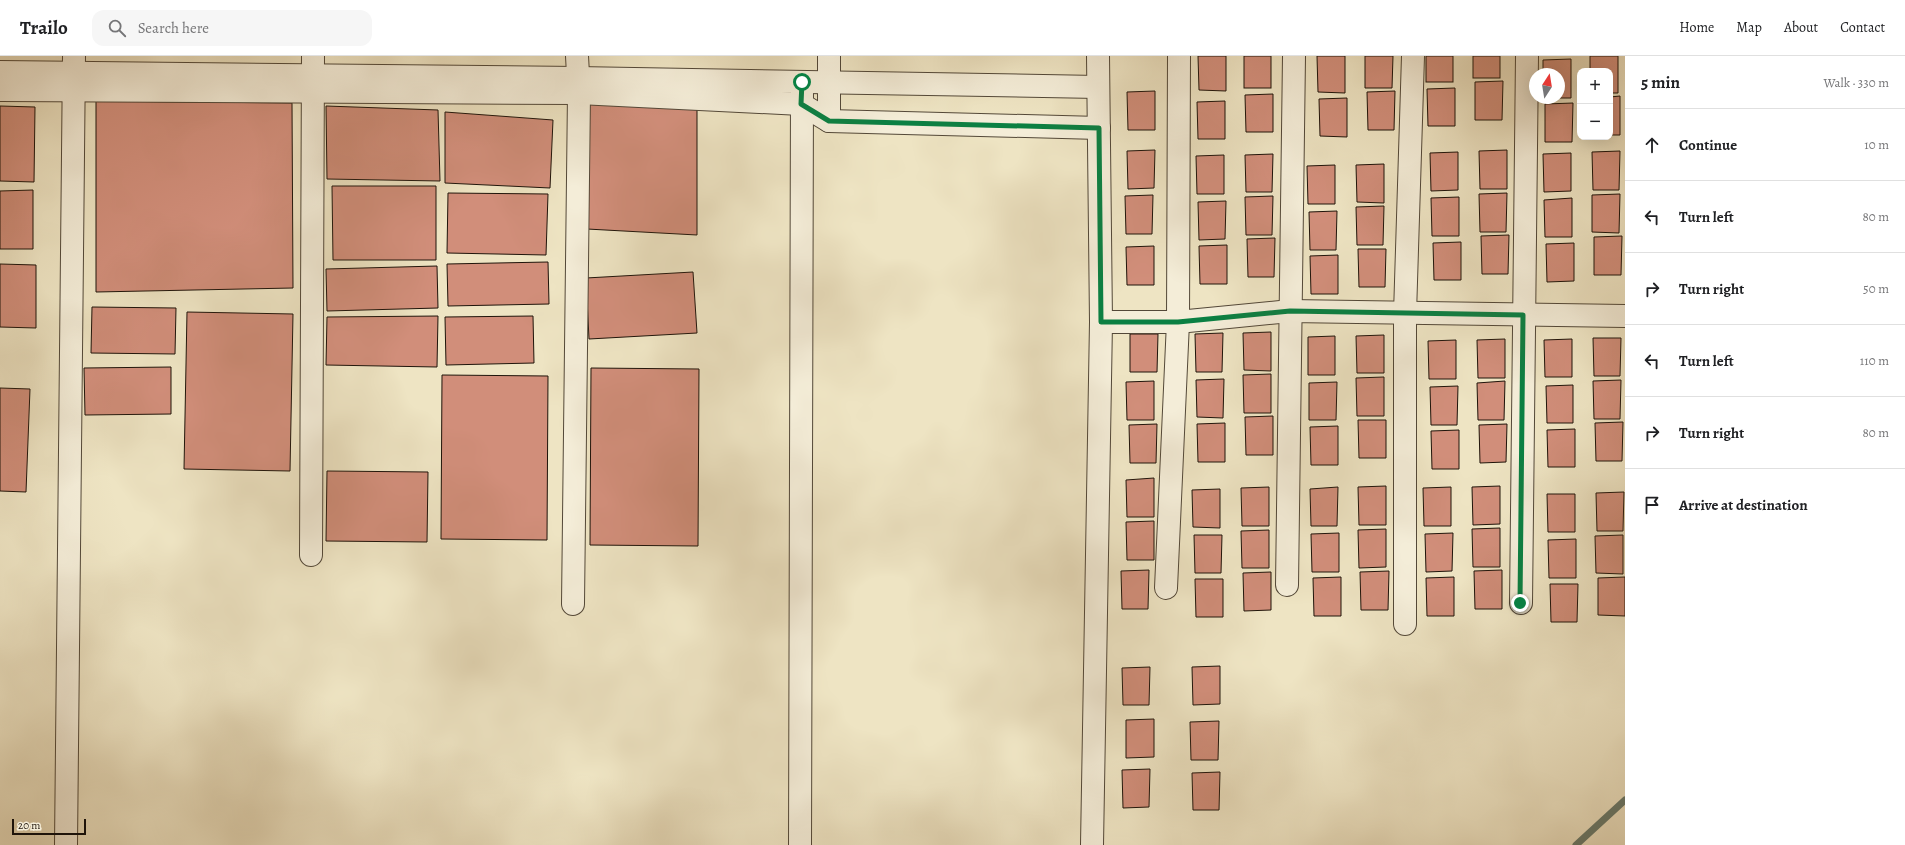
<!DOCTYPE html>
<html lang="en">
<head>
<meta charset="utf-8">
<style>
  :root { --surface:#fff; --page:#f6f6f6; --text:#202124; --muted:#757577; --line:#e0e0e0 }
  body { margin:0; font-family:Alegreya,serif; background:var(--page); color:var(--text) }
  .controls { position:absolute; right:12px; top:12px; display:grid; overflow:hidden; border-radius:8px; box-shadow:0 4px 16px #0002 }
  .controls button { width:36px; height:36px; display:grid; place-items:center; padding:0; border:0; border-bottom:1px solid var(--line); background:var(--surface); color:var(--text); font:20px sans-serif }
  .compass { position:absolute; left:1529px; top:12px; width:36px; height:36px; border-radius:50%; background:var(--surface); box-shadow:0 4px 16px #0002; rotate:12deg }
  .scale { position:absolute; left:12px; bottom:10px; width:74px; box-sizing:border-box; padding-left:4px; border:2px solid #1f140a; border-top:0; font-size:11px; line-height:14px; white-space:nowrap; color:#1f140a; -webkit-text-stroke:3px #f4edd8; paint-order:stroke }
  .stop { position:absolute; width:12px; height:12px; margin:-9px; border:3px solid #0b8043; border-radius:50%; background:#fff }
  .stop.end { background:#0b8043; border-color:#fff; box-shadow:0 1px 4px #0008 }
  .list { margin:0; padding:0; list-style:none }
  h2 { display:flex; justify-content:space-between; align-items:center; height:52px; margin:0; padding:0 16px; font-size:17px }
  h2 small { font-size:13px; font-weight:400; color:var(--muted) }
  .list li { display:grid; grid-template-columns:26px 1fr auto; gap:12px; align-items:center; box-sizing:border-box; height:72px; padding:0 16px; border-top:1px solid var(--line) }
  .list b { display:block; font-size:15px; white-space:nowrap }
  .list em { font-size:13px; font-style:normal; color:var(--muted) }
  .icon { flex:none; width:22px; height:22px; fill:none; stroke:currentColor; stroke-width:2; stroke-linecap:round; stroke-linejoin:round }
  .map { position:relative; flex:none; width:1625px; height:789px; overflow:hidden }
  header { display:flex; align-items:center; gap:24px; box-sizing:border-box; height:56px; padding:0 20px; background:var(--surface); border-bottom:1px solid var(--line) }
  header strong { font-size:19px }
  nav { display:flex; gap:22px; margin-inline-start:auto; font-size:14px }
  .search { width:280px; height:36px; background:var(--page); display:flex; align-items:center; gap:10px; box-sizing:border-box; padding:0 14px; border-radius:12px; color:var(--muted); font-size:15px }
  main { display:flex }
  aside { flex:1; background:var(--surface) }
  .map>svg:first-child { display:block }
</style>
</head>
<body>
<header>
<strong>Trailo</strong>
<div class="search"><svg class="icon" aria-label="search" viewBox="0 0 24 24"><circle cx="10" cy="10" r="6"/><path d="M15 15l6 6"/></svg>Search here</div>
<nav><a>Home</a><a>Map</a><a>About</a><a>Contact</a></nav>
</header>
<main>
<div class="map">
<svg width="1625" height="789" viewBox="0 0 1625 789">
  <rect width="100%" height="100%" fill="#eee4c3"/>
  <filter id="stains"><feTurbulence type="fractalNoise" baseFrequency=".005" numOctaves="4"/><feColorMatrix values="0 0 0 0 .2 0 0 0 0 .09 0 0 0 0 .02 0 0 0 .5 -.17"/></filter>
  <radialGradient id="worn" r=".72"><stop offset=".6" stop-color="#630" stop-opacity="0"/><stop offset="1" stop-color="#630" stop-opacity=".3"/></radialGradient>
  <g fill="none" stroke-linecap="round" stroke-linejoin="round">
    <!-- stream -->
    <polyline stroke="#697b6d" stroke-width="7" points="1576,789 1625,744"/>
  </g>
  <!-- building -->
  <g fill="#d18e7a" stroke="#1f140a">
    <polygon points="1198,0 1226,0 1226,35 1199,34"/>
    <rect x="1244" y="0" width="27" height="32"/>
    <polygon points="1317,0 1345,0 1345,37 1318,36"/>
    <polygon points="1365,0 1393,0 1392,32 1365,32"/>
    <rect x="1426" y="0" width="27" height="26"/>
    <rect x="1473" y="0" width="27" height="22"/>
    <polygon points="1590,0 1618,0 1618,37 1610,37 1610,15 1590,15"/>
    <polygon points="1571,3 1571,42 1559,42 1559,18 1543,18 1543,4"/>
    <polygon points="1503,25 1502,64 1475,64 1475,26"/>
    <polygon points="1455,32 1455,70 1428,70 1427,33"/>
    <polygon points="1155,35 1155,74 1128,74 1127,36"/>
    <polygon points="1395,35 1394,74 1368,74 1367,36"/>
    <polygon points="1273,38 1273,76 1246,76 1245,39"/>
    <polygon points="1620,40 1620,79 1610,79 1610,41"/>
    <polygon points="1347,42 1347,81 1320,80 1319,43"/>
    <polygon points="96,45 292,47 293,232 96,236"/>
    <polygon points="1225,45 1225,83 1198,83 1197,46"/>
    <polygon points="589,46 697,52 697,179 587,173"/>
    <polygon points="1573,47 1572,86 1545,86 1545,48"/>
    <polygon points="0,50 35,51 34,126 0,125"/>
    <polygon points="326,50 438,54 440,125 327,123"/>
    <polygon points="445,56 553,64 550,132 445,127"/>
    <polygon points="1155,94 1154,132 1128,133 1127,95"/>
    <polygon points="1507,94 1507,133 1480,133 1479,95"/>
    <polygon points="1620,95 1619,134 1593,134 1592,96"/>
    <polygon points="1458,96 1458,134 1431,135 1430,97"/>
    <polygon points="1571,97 1571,135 1544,136 1543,98"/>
    <polygon points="1273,98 1272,136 1246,136 1245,99"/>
    <polygon points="1224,99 1224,138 1197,138 1196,100"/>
    <polygon points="1384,108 1384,147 1357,146 1356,109"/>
    <polygon points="1335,109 1335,148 1308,148 1307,110"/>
    <polygon points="332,130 436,130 436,204 333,204"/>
    <polygon points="33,134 33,193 0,193 0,135"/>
    <polygon points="448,137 548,138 546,199 447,197"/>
    <polygon points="1507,137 1506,176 1480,176 1479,138"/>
    <polygon points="1620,138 1619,177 1592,176 1592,139"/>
    <polygon points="1153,139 1152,178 1126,178 1125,140"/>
    <polygon points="1273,140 1272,179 1246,179 1245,141"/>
    <polygon points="1459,141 1459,180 1432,180 1431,142"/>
    <polygon points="1572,142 1572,181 1545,181 1544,144"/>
    <polygon points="1226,145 1225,183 1199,184 1198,146"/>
    <polygon points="1384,150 1383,189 1357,189 1356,151"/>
    <polygon points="1337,155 1336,194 1310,194 1309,156"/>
    <polygon points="1509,179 1508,218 1482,218 1481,180"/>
    <polygon points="1622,180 1621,219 1594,219 1594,181"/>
    <polygon points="1275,182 1274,221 1248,221 1247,183"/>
    <polygon points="1461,186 1461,224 1434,224 1433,187"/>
    <polygon points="1574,187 1574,225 1547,226 1546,188"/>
    <polygon points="1227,189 1227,228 1200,228 1199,190"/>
    <polygon points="1154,190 1154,229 1127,229 1126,191"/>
    <polygon points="1358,193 1386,193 1385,231 1359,231"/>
    <polygon points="1338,199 1338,238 1311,238 1310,200"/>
    <polygon points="548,206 549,248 448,250 447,208"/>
    <polygon points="0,208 36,209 36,272 0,271"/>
    <polygon points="437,210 438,252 327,255 326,213"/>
    <polygon points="693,216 697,277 589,283 586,222"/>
    <polygon points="92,251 176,252 175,298 91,297"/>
    <polygon points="187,256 293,258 290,415 184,413"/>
    <polygon points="438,260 437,311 326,309 327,261"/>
    <polygon points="533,260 534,307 446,309 445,261"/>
    <polygon points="1271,276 1271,315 1244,314 1243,277"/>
    <polygon points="1223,277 1222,316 1196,316 1195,278"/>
    <polygon points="1130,278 1158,278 1157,316 1130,316"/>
    <polygon points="1384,279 1384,317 1357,317 1356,280"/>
    <polygon points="1335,280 1335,319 1308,319 1308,281"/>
    <polygon points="1593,282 1621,282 1620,320 1594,320"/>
    <polygon points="1505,283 1505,322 1478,322 1477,284"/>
    <polygon points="1572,283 1572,321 1545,321 1544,284"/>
    <polygon points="1456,284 1456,323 1429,323 1428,285"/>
    <polygon points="171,311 171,358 85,359 84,312"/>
    <polygon points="591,312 699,313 698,490 590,489"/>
    <polygon points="1271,318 1271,357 1244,357 1243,319"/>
    <polygon points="442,319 548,320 547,484 441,483"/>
    <polygon points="1384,321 1384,360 1357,360 1356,322"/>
    <polygon points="1224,323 1223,362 1197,361 1196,324"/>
    <polygon points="1621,324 1620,363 1594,363 1593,325"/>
    <polygon points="1154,325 1154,364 1127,364 1126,326"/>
    <polygon points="1505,325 1504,364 1478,364 1477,327"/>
    <polygon points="1337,326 1336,364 1309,364 1309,327"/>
    <polygon points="1573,329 1573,367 1547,367 1546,330"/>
    <polygon points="1458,330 1457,369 1431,369 1430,331"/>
    <polygon points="0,332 30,333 26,436 0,435"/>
    <polygon points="1273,360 1273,399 1246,399 1245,361"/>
    <polygon points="1358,364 1386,364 1386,402 1359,402"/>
    <polygon points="1623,366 1622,405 1596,405 1595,367"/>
    <polygon points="1225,367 1225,406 1198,406 1197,368"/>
    <polygon points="1157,368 1156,407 1130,407 1129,369"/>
    <polygon points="1507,368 1506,406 1480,407 1479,369"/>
    <polygon points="1338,370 1338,409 1311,409 1310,371"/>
    <polygon points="1575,373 1575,411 1548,411 1547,374"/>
    <polygon points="1459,374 1459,413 1432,413 1431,375"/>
    <polygon points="327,415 428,416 427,486 326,485"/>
    <polygon points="1154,422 1154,461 1127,461 1126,424"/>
    <polygon points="1386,430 1386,469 1359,469 1358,431"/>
    <polygon points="1500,430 1500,468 1473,469 1472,431"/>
    <polygon points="1269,431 1269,470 1242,470 1241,432"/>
    <polygon points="1338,431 1337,470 1311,470 1310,433"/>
    <polygon points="1451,431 1451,470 1424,470 1423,432"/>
    <polygon points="1220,433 1220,472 1193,471 1192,434"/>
    <polygon points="1624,436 1623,475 1597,475 1596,437"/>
    <polygon points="1547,438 1575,438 1575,476 1548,476"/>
    <polygon points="1154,465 1154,504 1127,504 1126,466"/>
    <polygon points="1500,472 1500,511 1473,511 1472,473"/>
    <polygon points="1386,473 1386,511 1359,512 1358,474"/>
    <polygon points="1269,474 1269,512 1242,512 1241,475"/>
    <polygon points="1339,477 1339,516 1312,516 1311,478"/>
    <polygon points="1453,477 1452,515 1426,516 1425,478"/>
    <polygon points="1194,479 1222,479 1221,517 1195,517"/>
    <polygon points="1623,479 1623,518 1596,517 1595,480"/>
    <polygon points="1576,483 1576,522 1549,522 1548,484"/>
    <polygon points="1149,514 1148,553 1122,553 1121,515"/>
    <polygon points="1502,514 1502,553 1475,553 1474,515"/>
    <polygon points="1389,515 1388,554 1361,554 1360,516"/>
    <polygon points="1271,516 1271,554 1244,555 1243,517"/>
    <polygon points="1341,521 1341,560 1314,560 1313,522"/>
    <polygon points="1454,521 1454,560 1427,560 1426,522"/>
    <polygon points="1625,521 1625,560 1598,559 1598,522"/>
    <polygon points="1195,523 1223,523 1223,561 1196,561"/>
    <polygon points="1550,528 1578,528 1577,566 1551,566"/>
    <polygon points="1220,610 1220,648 1193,649 1192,611"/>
    <polygon points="1150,611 1149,649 1123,649 1122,612"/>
    <polygon points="1154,663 1154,701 1126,702 1126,664"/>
    <polygon points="1219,665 1218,704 1191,704 1190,666"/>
    <polygon points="1150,713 1149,751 1123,752 1122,714"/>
    <polygon points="1220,716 1219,754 1193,754 1192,717"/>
  </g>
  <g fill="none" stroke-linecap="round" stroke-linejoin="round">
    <defs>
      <g id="minor">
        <polyline points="829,0 829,65"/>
        <polyline points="0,16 577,22 1098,31"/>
        <polyline points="0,34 579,37 801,48 829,65 1099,72"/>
        <polyline points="1101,266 1178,266 1290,255 1625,260"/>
        <polyline points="311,499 313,0"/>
        <polyline points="1287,529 1294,0"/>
        <polyline points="1166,532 1178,266 1179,0"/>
        <polyline points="1521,547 1527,0"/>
        <polyline points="573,548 579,37 577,0"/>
        <polyline points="1405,568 1405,258 1413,0"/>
        <polyline points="66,789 74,0"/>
        <polyline points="800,789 802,36"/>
        <polyline points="1092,789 1101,266 1098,0"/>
      </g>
    </defs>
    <!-- minor casing -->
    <use href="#minor" stroke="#534838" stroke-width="24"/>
    <!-- minor -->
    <use href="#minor" stroke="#f4edd8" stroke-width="22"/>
  </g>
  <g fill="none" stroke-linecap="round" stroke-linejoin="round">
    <!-- route -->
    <polyline stroke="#0b8043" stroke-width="5" points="802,26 801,48 829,65 1099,72 1101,266 1178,266 1290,255 1523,259 1520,547"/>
  </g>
  <rect width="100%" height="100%" filter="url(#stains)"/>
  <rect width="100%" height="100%" fill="url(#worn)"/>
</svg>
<div class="controls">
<button>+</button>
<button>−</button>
</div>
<svg class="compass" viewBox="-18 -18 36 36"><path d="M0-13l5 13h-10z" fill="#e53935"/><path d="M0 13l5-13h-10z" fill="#757577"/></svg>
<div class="scale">20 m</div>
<div class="stop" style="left:802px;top:26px"></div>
<div class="stop end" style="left:1520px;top:547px"></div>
</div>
<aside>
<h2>5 min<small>Walk · 330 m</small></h2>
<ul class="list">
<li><svg class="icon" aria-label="ahead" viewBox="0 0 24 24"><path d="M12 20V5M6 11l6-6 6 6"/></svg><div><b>Continue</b></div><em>10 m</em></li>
<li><svg class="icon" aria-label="left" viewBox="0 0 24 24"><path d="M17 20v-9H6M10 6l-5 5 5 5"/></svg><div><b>Turn left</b></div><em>80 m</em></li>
<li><svg class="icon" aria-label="right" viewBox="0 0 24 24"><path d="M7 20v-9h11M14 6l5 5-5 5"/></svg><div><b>Turn right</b></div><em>50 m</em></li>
<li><svg class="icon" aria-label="left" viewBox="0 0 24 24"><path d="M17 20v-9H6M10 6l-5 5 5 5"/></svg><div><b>Turn left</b></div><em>110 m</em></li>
<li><svg class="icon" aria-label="right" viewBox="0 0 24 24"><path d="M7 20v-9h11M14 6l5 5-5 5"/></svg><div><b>Turn right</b></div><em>80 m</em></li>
<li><svg class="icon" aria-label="arrive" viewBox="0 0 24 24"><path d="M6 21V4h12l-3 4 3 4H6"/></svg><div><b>Arrive at destination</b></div></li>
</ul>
</aside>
</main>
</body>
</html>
